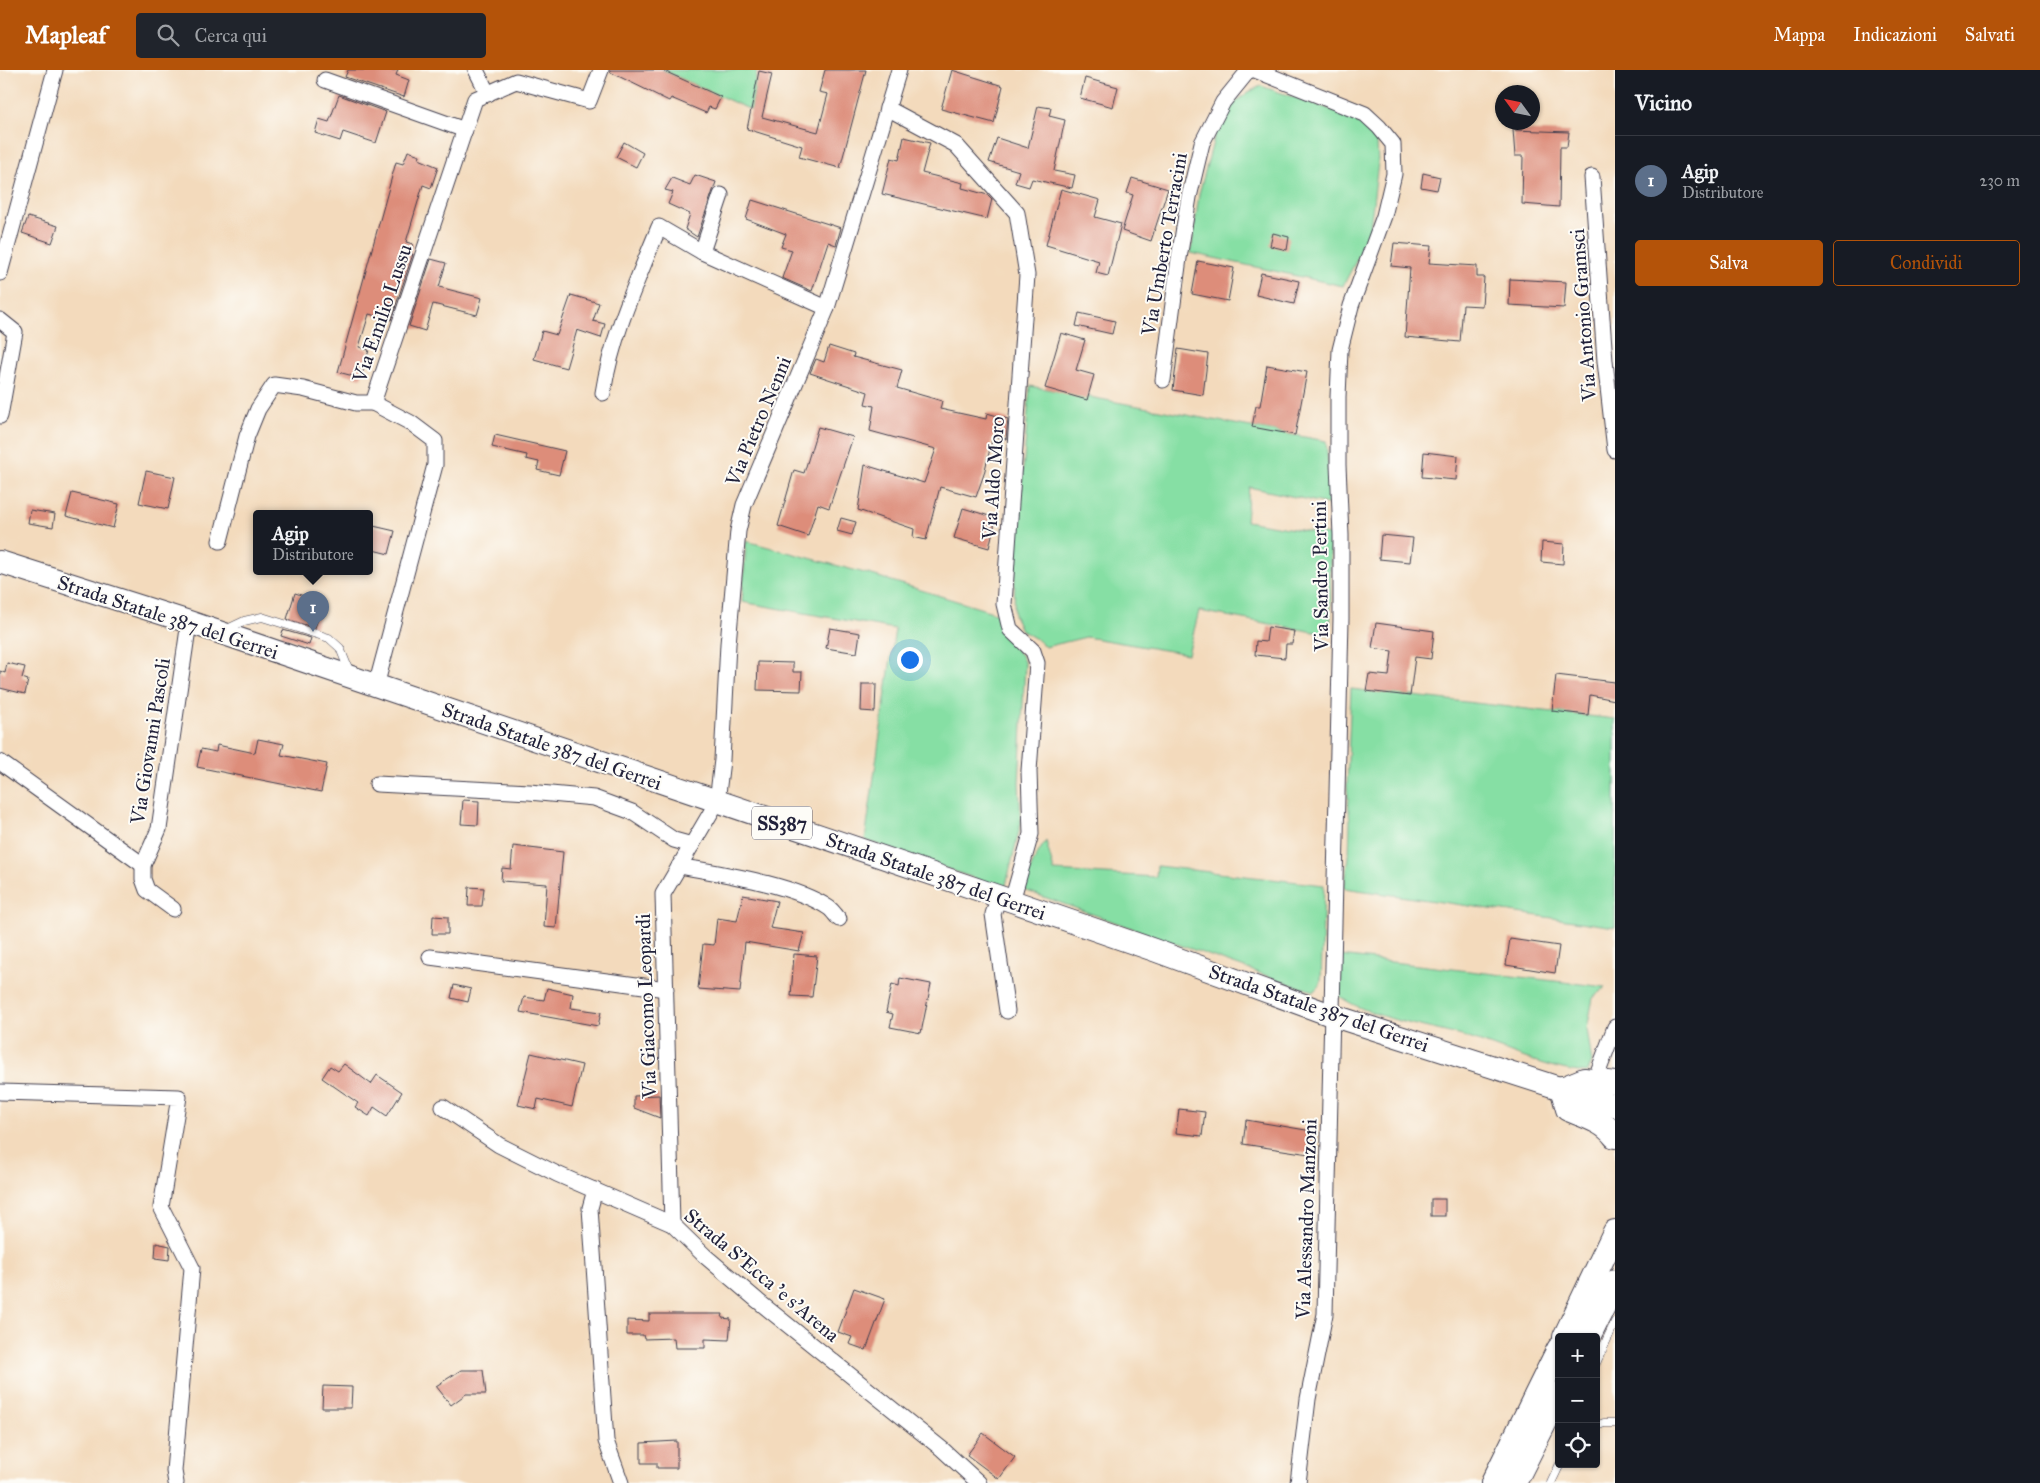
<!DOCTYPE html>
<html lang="it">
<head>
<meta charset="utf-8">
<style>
  :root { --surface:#171b24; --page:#20242c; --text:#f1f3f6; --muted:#9ea1a6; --line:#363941; --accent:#b45309 }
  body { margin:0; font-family:"IM FELL Great Primer",serif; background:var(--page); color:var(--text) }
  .controls { position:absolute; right:15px; bottom:15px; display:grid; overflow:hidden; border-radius:5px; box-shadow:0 1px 4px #0004 }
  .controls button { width:45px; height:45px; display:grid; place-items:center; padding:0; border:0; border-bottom:1px solid var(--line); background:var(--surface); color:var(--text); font:25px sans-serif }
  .compass { position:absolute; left:1495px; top:15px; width:45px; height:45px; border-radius:50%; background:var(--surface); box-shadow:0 1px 4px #0004; rotate:303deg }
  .you { position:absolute; left:909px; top:589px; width:18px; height:18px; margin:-12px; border:4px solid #fff; border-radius:50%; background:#1a73e8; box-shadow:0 0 0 8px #1a73e833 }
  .badge { display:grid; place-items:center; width:32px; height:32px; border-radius:50%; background:var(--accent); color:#fff; font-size:16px; font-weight:700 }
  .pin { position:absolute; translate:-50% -41px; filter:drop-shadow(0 1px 2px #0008) }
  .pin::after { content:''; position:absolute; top:26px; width:18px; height:15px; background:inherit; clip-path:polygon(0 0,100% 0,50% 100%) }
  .popup { position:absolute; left:253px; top:440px; width:120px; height:65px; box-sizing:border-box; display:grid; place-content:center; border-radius:5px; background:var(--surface); filter:drop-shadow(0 1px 4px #0005); font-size:16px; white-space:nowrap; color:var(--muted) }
  .popup b { font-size:19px; color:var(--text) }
  .popup::after { content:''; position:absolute; left:50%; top:100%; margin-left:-10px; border:10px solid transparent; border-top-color:var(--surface) }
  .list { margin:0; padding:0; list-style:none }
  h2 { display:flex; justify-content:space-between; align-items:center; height:65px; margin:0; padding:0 20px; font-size:21px }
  h2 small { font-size:16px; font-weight:400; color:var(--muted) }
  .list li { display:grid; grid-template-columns:32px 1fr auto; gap:15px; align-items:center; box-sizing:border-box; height:90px; padding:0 20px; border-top:1px solid var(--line) }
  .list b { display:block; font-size:19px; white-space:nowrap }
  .list p { margin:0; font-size:16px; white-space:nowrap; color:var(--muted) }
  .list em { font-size:16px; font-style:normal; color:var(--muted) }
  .actions { display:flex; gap:10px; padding:15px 20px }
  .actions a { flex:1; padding:11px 0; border:1px solid var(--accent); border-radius:5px; text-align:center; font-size:18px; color:var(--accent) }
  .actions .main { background:var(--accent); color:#fff }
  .icon { flex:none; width:28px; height:28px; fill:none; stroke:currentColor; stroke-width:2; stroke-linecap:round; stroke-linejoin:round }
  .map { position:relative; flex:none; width:1615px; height:1413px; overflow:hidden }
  header { display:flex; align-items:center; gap:30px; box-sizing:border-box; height:70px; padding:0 25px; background:var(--accent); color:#fff }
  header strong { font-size:24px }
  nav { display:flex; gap:28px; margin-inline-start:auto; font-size:18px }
  .search { width:350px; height:45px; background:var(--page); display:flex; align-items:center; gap:12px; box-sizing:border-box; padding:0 18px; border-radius:5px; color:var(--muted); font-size:19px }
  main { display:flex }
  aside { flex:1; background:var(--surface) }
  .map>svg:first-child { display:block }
</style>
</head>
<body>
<header>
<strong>Mapleaf</strong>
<div class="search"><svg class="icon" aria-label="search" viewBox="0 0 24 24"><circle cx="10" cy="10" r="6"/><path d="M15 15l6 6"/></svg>Cerca qui</div>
<nav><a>Mappa</a><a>Indicazioni</a><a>Salvati</a></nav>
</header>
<main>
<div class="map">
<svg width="1615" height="1413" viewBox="0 0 1615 1413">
  <rect width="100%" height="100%" fill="#fdfcf7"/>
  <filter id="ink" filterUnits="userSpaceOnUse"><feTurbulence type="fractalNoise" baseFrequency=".02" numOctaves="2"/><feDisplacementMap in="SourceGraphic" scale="10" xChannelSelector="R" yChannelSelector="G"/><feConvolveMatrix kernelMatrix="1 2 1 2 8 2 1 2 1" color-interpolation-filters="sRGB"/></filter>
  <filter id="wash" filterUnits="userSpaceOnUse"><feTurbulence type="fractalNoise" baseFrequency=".0096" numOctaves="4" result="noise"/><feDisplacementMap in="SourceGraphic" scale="20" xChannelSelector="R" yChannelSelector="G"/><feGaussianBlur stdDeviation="1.12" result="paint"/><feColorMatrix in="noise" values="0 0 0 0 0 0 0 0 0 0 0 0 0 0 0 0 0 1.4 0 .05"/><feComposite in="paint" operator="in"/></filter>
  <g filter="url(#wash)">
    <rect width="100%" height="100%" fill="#f3dabc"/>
    <!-- green -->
    <g fill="#86dfa4" stroke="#548070">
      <polygon points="662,0 757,0 751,40"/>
      <polygon points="1261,16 1347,45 1363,56 1377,71 1378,93 1369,166 1343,216 1191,183 1199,124 1216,61 1226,40 1247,23"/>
      <polygon points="1030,316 1326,371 1332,435 1249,417 1246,451 1330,465 1331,565 1199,541 1188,584 1086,567 1045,577 1038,570 1021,560 1014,545 1015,499"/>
      <polygon points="746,471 872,505 999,544 999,561 1021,585 1025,594 1019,713 1021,753 1005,819 865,770 895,559 742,532"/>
      <polygon points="1351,619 1615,649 1615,857 1344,818 1349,787 1350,752 1347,716"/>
      <path d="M1046,771L1054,801L1156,807L1157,796L1324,815L1321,913L1314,921L1293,915L1024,820C1029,802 1034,787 1046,771Z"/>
      <path d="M1340,886L1606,917L1593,928L1587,959L1592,992L1587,1003C1544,999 1503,978 1462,966C1424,956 1370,948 1339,926L1338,921L1341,905Z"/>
    </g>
    <g id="blocks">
      <!-- building -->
      <g fill="#dd8d7a">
        <polygon points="348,0 398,0 396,5 409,10 404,27 345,7"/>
        <polygon points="610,0 662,0 721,27 715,39 709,37 706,43 671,28 669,31 610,2"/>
        <polygon points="825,0 866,0 840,98 799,87 802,76 747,59 759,1 772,4 762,47 818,62 828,24 819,22"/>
        <polygon points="952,0 1003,16 994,53 941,39"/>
        <polygon points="1085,8 1118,17 1113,37 1080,28"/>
        <polygon points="339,25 386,42 376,73 343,62 340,71 315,63 319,49 329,52"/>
        <polygon points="1038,36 1051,38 1049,46 1065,50 1054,101 1075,105 1072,118 1032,109 1029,117 1015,113 1019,101 989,92 997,68 1028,78"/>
        <polygon points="1513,60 1569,62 1567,77 1560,77 1559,137 1522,134 1523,86 1515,86"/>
        <polygon points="904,67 930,73 922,103 963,113 962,118 988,125 992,129 987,149 882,124 891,88 899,90"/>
        <polygon points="624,72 643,83 636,97 616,87"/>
        <polygon points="408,81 420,85 419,89 438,97 431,118 423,115 406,172 413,174 410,184 413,184 391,250 369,244 359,277 369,280 361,308 338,302 396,92 403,94"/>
        <polygon points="1423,103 1440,107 1437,120 1421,117"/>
        <polygon points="695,105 716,112 697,167 685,159 690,144 668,134 673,122 665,120 672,108 690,115"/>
        <polygon points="1132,108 1168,119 1151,171 1122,161 1133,125 1127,123"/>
        <polygon points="1061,119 1100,130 1095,147 1121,154 1108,206 1096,203 1099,191 1046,175"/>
        <polygon points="752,130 841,158 836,175 828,172 812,221 782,208 792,180 781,177 786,164 746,149"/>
        <polygon points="28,147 58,156 52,173 22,163"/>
        <polygon points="1273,163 1289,167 1287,180 1270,176"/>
        <polygon points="1394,173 1431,176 1429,193 1477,196 1477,207 1484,207 1482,236 1463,235 1460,272 1405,267 1410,198 1391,196"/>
        <polygon points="431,189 446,193 439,217 482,228 477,245 433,234 425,261 409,256"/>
        <polygon points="1198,191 1234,198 1228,231 1192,224"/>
        <polygon points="1261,203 1299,211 1294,234 1256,225"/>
        <polygon points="1510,209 1566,212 1564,238 1509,235"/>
        <polygon points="571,225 599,233 593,251 605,254 601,268 577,260 566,298 534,289 542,261 557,265"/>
        <polygon points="1079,243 1115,251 1112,264 1076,256"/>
        <polygon points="1061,263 1085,270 1076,300 1094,305 1087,330 1045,318"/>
        <polygon points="829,276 854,284 853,287 902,300 897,318 942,331 940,339 986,349 987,343 1008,349 1006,369 993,366 984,404 976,427 940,417 926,470 913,467 914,459 858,440 865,395 924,413 936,379 870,361 874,336 865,334 868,322 810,303 816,289 824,292"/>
        <polygon points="1178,279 1208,284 1203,325 1173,320"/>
        <polygon points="1267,295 1307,302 1295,365 1252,357 1256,336 1260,336"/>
        <polygon points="818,357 853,367 829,438 818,434 808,466 778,456 794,400 804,403"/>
        <polygon points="495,365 565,381 559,405 537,400 539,392 526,389 527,385 492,377"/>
        <polygon points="1424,382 1458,386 1456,410 1422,407"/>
        <polygon points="146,401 175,407 168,439 139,433"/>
        <polygon points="72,423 119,434 113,458 66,446"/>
        <polygon points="963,438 996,448 989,478 954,468"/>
        <polygon points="30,440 55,444 53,457 28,453"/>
        <polygon points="841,448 856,452 852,465 837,461"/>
        <polygon points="369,455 395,461 389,484 369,479"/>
        <polygon points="1381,465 1413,468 1410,492 1379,489"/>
        <polygon points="1542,472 1564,474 1563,494 1541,492"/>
        <polygon points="295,523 323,532 315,558 287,549"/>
        <polygon points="1376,553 1434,561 1431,589 1415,587 1410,626 1366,621 1369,604 1389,606 1392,581 1372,578"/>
        <polygon points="1268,557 1294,561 1292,574 1286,574 1285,588 1255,585 1256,571 1266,572"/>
        <polygon points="830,558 860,563 857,583 826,578"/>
        <polygon points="283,560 311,568 309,575 281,566"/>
        <polygon points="758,592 793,593 793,602 802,602 801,621 757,620"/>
        <polygon points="7,593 25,597 22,608 28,610 25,624 0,618 0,601 5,603"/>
        <polygon points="1556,605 1615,612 1615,630 1590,625 1588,645 1552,641"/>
        <polygon points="862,614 876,614 875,642 861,641"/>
        <polygon points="258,669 284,674 281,685 327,694 321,722 197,697 201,679 216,682 217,675 255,683"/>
        <polygon points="463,730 479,731 478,755 461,754"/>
        <polygon points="513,776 563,782 556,858 544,857 547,814 501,811 502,798 511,799"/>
        <polygon points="469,817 484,818 482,836 468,836"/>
        <polygon points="743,825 777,831 770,858 804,863 799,881 745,872 740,922 698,919 703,874 714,875 717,848 737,851"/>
        <polygon points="433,846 448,847 448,864 432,864"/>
        <polygon points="1510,869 1559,876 1555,903 1506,895"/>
        <polygon points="794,884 817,886 812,927 791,926"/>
        <polygon points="900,908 931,914 921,963 890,957 893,944 886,942 892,914 899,916"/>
        <polygon points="454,915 471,919 468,932 451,928"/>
        <polygon points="547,918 573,924 571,938 601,942 598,956 520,942 524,927 544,930"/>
        <polygon points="531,983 582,995 572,1037 538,1029 536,1039 518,1035"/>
        <polygon points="344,994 371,1014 377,1005 402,1022 387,1046 374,1037 369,1046 355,1037 358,1033 322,1008 330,996 338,1001"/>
        <polygon points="659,1025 660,1048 634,1038 634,1026"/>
        <polygon points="1179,1039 1205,1042 1202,1066 1176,1063"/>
        <polygon points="1246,1050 1312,1061 1309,1084 1243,1074"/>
        <rect x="1431" y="1129" width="14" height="17"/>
        <polygon points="156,1173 170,1176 169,1190 155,1188"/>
        <polygon points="854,1218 885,1229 866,1280 849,1274 852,1267 838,1262"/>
        <polygon points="649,1244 723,1244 722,1248 731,1249 729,1270 705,1269 705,1278 675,1278 674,1268 644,1269 643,1265 627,1265 627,1250 649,1251"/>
        <polygon points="461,1300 483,1300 486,1324 466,1324 451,1335 436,1316"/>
        <polygon points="323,1316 352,1317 351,1338 322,1338"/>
        <polygon points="983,1363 1015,1387 999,1409 967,1385"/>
        <polygon points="677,1371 677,1398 657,1398 657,1393 641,1393 641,1373"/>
      </g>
    </g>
  </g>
  <g filter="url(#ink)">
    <use href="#blocks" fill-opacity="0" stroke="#413e4e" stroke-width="1"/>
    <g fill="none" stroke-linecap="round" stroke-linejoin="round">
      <defs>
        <g id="service">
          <polyline points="225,560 244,551 262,547 329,568 340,578 350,603"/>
          <polyline points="1596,1293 1615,1252"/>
          <polyline points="1596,1356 1604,1353 1615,1353"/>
          <polyline points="1551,1413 1560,1394"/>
        </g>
        <g id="minor">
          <polyline points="476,0 488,24"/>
          <polyline points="1255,0 1365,44 1379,57 1393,74 1394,104 1384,146 1351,236 1340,280 1338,327 1338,395 1341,465 1341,549 1325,1244 1308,1329 1298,1413"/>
          <polyline points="325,10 465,60"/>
          <polyline points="887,38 956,75 1017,143 1027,205 1004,534 1010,559 1033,581 1037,593 1029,701 1031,764 1012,831"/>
          <polyline points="1592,107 1605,291 1615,380"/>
          <polyline points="702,182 721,125"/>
          <polyline points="0,203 55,0"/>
          <polyline points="0,250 15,262 0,346"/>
          <polyline points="1163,310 1179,188 1189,127 1202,73 1223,32 1249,0"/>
          <path d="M603,323C612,265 637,211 659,157L702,182L827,238"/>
          <polyline points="220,471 247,366 258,339 274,315 303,319 356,333 373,333"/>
          <polyline points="376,616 435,395 435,371 411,353 373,333 475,29 516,11 589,31 601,0"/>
          <polyline points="0,692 143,795"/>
          <polyline points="377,714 529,722 594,728 632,742 674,770 692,775"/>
          <path d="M679,796C722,804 793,814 829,838C833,841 836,846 839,849"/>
          <polyline points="999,827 993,844 1007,941"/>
          <polyline points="173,839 147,820 143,809 143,795 159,759 189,552"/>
          <polyline points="430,887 666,919"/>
          <polyline points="1595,1010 1615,957"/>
          <polyline points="0,1022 179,1027 161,1137 192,1198 174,1401 176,1413"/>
          <polyline points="443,1037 499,1075 557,1104 672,1154 705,1186 758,1231 942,1379 979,1413"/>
          <polyline points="595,1120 590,1138 606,1371 621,1413"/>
          <polyline points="672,1154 663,824 717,732 722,690 728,574 738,461 744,435 827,238 899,0"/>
        </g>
        <g id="primary">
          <polyline points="0,492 189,552 1012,831 1154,880 1331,945 1615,1036"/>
          <polyline points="1562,1018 1584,1009 1615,1013"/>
        </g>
        <g id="trunk">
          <path d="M1562,1018L1568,1039C1585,1046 1604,1051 1615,1066"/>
          <polyline points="1565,1267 1615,1162"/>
          <polyline points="1588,1267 1615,1212"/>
          <polyline points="1493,1413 1559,1279"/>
          <polyline points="1514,1413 1559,1324"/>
        </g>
      </defs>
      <!-- service casing -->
      <use href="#service" stroke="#413e4e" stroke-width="9"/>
      <!-- minor casing -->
      <use href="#minor" stroke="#413e4e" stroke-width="17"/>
      <!-- primary casing -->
      <use href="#primary" stroke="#413e4e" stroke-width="24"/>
      <!-- trunk casing -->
      <use href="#trunk" stroke="#413e4e" stroke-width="26"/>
      <!-- service -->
      <use href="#service" stroke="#fff" stroke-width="8"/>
      <!-- minor -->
      <use href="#minor" stroke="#fff" stroke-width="15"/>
      <!-- primary -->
      <use href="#primary" stroke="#fff" stroke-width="22"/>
      <!-- trunk -->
      <use href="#trunk" stroke="#fff" stroke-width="24"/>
    </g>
  </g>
  <g text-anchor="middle" stroke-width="4" stroke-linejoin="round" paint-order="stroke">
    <!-- shield labels -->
    <rect fill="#fdfcf7" stroke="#646373" stroke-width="1" x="752" y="736.5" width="60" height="33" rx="4"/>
    <g font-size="19" font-weight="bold" fill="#22223b">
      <text x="782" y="760">SS387</text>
    </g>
    <!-- street labels -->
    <g font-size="20" fill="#22223b" stroke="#fdfcf7">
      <text transform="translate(1164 174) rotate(-80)" y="7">Via Umberto Terracini</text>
      <text transform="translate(382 243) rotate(-71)" y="7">Via Emilio Lussu</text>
      <text transform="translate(1583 245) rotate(-94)" y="7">Via Antonio Gramsci</text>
      <text transform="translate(758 351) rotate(-67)" y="7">Via Pietro Nenni</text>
      <text transform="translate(993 408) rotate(-86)" y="7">Via Aldo Moro</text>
      <text transform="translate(1320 506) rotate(-91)" y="7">Via Sandro Pertini</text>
      <text transform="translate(168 547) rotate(18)" y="7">Strada Statale 387 del Gerrei</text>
      <text transform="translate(150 671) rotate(-81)" y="7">Via Giovanni Pascoli</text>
      <text transform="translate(552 676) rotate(19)" y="7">Strada Statale 387 del Gerrei</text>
      <text transform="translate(936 806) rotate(19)" y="7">Strada Statale 387 del Gerrei</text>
      <text transform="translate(646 936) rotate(-92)" y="7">Via Giacomo Leopardi</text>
      <text transform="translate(1319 938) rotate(19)" y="7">Strada Statale 387 del Gerrei</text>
      <text transform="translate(1306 1149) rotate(-88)" y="7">Via Alessandro Manzoni</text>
      <text transform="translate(762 1205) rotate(40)" y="7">Strada S'Ecca 'e s'Arena</text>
    </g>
  </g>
</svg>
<div class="controls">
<button>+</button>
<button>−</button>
<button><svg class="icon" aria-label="locate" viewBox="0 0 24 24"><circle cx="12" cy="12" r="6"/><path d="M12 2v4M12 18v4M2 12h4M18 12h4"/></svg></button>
</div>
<svg class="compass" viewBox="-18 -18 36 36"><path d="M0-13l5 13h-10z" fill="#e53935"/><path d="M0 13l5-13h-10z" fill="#9ea1a6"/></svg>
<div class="you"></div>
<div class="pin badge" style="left:313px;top:562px;background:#5c6f8a">1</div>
<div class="popup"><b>Agip</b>Distributore</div>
</div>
<aside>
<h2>Vicino<small></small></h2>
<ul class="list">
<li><span class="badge" style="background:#5c6f8a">1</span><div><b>Agip</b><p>Distributore</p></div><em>230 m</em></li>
</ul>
<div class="actions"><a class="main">Salva</a><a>Condividi</a></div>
</aside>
</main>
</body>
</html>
